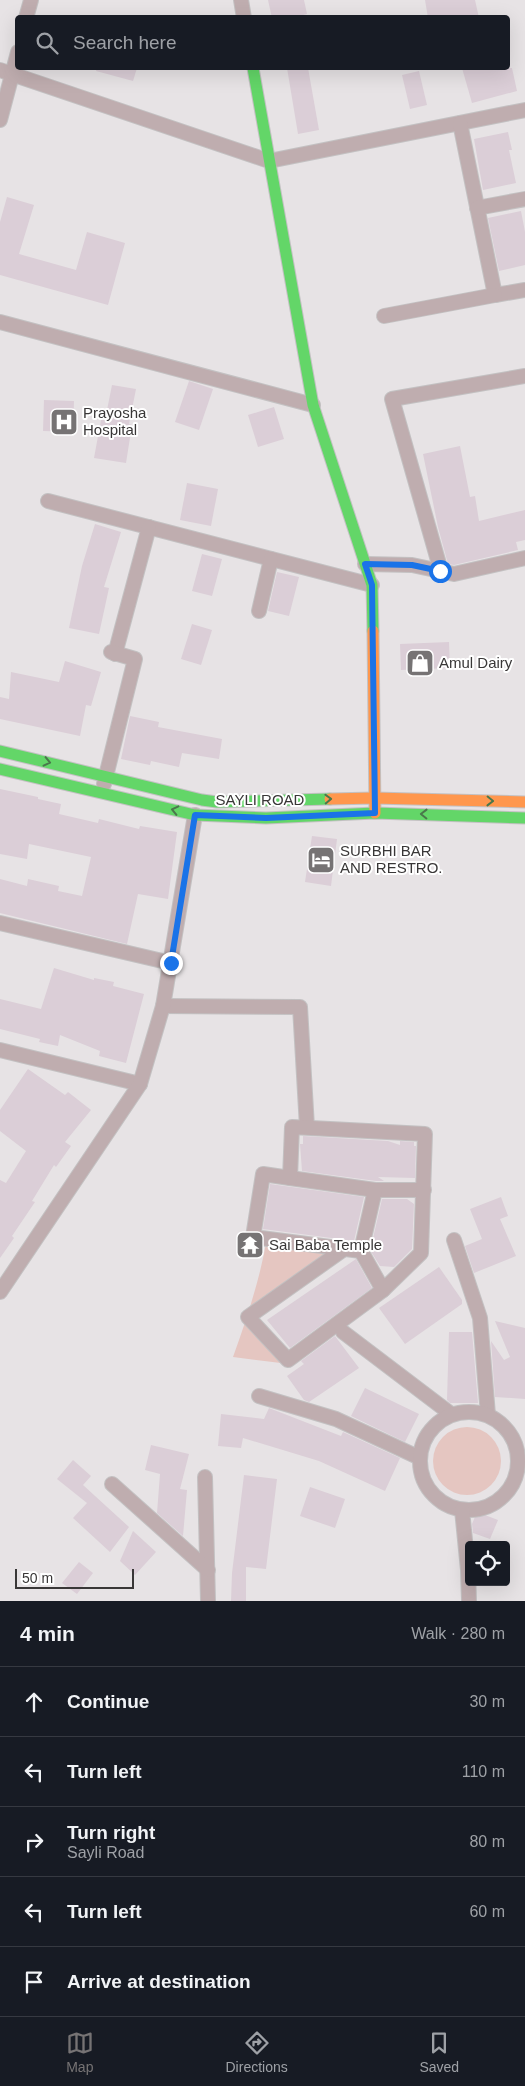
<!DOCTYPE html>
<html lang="en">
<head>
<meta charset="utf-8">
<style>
  :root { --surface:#171b24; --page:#242831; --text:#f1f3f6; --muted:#9ea1a6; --line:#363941; --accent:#767374 }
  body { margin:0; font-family:Helvetica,sans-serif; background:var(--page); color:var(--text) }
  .controls { position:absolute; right:15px; bottom:15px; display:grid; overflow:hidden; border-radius:5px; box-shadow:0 5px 20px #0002 }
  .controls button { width:45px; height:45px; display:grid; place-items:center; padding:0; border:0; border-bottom:1px solid var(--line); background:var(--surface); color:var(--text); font:25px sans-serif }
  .scale { position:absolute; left:15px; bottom:12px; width:119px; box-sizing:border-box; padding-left:5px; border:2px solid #393737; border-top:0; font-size:14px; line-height:18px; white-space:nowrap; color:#393737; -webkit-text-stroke:4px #fff; paint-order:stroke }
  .stop { position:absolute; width:15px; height:15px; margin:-11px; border:4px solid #1a73e8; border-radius:50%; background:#fff }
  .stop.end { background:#1a73e8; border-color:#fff; box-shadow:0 1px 5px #0008 }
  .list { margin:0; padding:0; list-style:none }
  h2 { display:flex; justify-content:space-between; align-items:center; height:65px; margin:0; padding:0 20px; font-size:21px }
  h2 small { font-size:16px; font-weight:400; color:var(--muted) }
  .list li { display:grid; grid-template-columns:32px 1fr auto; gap:15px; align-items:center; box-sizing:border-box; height:70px; padding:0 20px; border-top:1px solid var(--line) }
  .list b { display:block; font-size:19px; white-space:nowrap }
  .list p { margin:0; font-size:16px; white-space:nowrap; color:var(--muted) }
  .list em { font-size:16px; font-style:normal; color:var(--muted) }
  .icon { flex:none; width:28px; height:28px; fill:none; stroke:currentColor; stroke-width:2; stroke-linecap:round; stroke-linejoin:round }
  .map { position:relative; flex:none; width:525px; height:1601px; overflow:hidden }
  .search { position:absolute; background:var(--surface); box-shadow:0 5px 20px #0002; left:15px; right:15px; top:15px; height:55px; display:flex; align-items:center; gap:12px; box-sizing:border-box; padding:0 18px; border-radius:5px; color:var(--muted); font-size:19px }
  .sheet { height:415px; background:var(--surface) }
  nav { display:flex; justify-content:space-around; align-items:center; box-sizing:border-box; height:70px; border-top:1px solid var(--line); background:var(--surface); font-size:14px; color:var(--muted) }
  nav a { display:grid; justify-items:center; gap:2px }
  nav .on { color:var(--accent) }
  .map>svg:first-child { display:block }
</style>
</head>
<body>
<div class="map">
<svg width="525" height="1601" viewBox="0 0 525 1601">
  <rect width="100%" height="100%" fill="#e7e3e5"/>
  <!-- green -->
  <g fill="#e5c6c1">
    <path d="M267,1238L344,1249L248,1317L289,1364L233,1357C247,1318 260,1279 267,1238Z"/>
    <circle cx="467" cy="1461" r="34"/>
  </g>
  <!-- building -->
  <g fill="#dbced7">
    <polygon points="268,0 304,0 307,14 292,18 272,18"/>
    <polygon points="425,0 475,0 479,18 428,18"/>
    <polygon points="97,68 137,68 133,81 96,71"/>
    <polygon points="287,68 308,68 319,130 298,134"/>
    <polygon points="462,68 512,68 517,91 472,103"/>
    <polygon points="419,71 427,105 410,109 402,75"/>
    <polygon points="508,132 512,150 509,150 516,183 483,190 474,139"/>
    <polygon points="7,197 34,205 19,254 76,270 87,232 125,243 108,305 0,275 0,222"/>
    <polygon points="521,211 525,232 525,265 499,271 488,218"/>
    <polygon points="189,381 213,389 199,430 175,422"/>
    <polygon points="112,385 136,389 129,424 132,425 126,463 94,458 101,420 105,420"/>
    <polygon points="44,400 74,401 73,432 43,431"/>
    <polygon points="274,407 284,439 258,447 248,415"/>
    <polygon points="460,446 470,497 475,496 479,521 525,510 525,540 516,542 518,550 454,565 448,564 438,527 423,454"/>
    <polygon points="187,483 218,489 211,526 180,520"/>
    <polygon points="95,524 121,532 104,587 109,588 99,634 69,628 82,566"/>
    <polygon points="202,554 222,559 212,596 192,591"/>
    <polygon points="277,572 299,577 289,616 268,611"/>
    <polygon points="192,624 212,630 201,665 181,659"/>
    <polygon points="449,642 450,668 401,670 400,644"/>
    <polygon points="65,661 101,672 91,706 86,705 80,736 0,719 0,697 9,699 11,672 59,682"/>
    <polygon points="130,716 159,722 158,727 222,739 219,759 182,753 179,767 151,761 150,765 121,759"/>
    <polygon points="0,789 38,797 38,799 61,804 59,814 98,823 99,819 139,829 140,826 177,832 168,899 138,894 127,944 0,913 0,879 27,886 28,879 59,886 58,891 82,896 91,857 29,844 27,859 0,854"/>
    <polygon points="312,836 337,839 331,886 305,882"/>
    <polygon points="54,968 94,980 94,978 114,982 113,986 144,994 126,1063 99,1056 100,1051 60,1035 58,1046 39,1042 40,1039 0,1029 0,999 41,1009"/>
    <polygon points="28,1069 65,1095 68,1092 91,1110 65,1142 71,1146 56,1167 54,1165 32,1201 35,1202 12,1236 14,1238 0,1258 0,1180 6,1183 26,1151 0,1131 0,1110"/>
    <polygon points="303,1136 388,1141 400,1145 400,1141 414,1142 414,1146 416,1146 415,1178 378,1177 384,1181 376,1181 302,1171 300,1144 303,1144"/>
    <polygon points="270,1184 364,1197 354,1241 263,1229"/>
    <polygon points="501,1197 508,1216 500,1219 516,1256 474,1273 465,1246 482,1239 470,1209"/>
    <polygon points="382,1199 407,1199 414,1204 412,1249 394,1267 380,1266 370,1250 372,1247 371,1247"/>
    <polygon points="356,1259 372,1288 290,1348 267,1320"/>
    <polygon points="439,1267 462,1300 462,1304 405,1344 379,1308"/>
    <polygon points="495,1321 525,1328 525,1399 495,1397 491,1341 504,1360 510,1357"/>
    <polygon points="449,1332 472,1332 478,1403 450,1403 447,1400"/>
    <polygon points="335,1336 359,1368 309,1402 304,1400 287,1376 304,1364 301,1361"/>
    <polygon points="365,1388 419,1414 405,1442 351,1416"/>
    <polygon points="269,1408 341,1436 343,1432 400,1458 385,1491 319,1461 243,1438 241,1448 218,1446 221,1414 264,1419"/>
    <polygon points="151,1445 189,1454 180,1489 187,1490 183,1536 157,1513 160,1474 145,1470"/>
    <polygon points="73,1460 91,1476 83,1485 129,1527 110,1552 73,1518 87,1503 57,1479"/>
    <polygon points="244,1475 277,1479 266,1569 246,1567 246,1601 231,1601 232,1573"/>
    <polygon points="310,1487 345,1499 335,1528 300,1516"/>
    <polygon points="477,1512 498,1520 490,1539 473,1533 472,1524"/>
    <polygon points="133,1531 156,1552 135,1575 120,1561"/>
    <polygon points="79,1562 93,1573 77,1594 62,1583"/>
  </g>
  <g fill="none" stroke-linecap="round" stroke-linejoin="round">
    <defs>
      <g id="street">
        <polyline points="241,0 244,18"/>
        <polyline points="26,18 31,0"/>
        <polyline points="0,70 269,161 525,110"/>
        <polyline points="0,120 18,52"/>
        <polyline points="460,123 495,295 525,290"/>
        <polyline points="477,208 525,199"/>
        <polyline points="384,316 495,295"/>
        <polyline points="0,322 313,405"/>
        <polyline points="48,501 372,585"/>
        <polyline points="365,564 412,565 454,574 525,558"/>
        <polyline points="441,571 392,399 525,376"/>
        <polyline points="259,611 271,559"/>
        <polyline points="115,654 149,527"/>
        <polyline points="104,784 135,659 111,652"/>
        <polyline points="0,923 171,963"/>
        <polyline points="163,1006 300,1007 307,1127"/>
        <polyline points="0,1050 140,1084"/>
        <polyline points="290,1178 375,1190 424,1190"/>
        <polyline points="454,1240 480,1318 488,1415"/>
        <polyline points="344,1249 248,1317 288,1360 383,1290"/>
        <polyline points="361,1251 253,1237 263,1174 290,1178 292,1127 425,1134 421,1253 383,1290 361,1251 375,1190"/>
        <polyline points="0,1292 140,1084 163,1006 195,815"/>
        <polyline points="343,1332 451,1414"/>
        <polyline points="259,1396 336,1419 420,1458"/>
        <circle cx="469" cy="1461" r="49"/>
        <polyline points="205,1477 208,1601"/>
        <polyline points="112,1484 208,1570"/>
        <polyline points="462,1510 468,1570 469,1601"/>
      </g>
      <g id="fast">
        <polyline points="253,68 313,405 372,585 373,631"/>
        <polyline points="0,751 202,800 217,802 330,799"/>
        <polyline points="0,769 195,815 266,818 375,813 525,818"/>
      </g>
      <g id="slow">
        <polyline points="373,631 375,813"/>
        <polyline points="330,799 374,798 525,802"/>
      </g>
    </defs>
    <!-- street casing -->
    <use href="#street" stroke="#c3c1c2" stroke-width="16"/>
    <!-- fast casing -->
    <use href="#fast" stroke="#c3c1c2" stroke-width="13"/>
    <!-- slow casing -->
    <use href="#slow" stroke="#c3c1c2" stroke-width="13"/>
    <!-- street -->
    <use href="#street" stroke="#bfadaf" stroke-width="14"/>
    <!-- fast -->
    <use href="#fast" stroke="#63d668" stroke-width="11"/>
    <!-- slow -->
    <use href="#slow" stroke="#ff974d" stroke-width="11"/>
  </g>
  <!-- one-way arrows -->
  <defs><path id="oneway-chevron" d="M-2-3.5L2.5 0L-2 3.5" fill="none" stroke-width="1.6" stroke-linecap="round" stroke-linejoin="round" transform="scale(1.25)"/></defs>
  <g stroke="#4a774b">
    <use href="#oneway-chevron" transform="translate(47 762) rotate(13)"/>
    <use href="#oneway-chevron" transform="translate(328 799) rotate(-2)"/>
    <use href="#oneway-chevron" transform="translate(490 801) rotate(1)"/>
    <use href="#oneway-chevron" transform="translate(175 810) rotate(-167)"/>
    <use href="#oneway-chevron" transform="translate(424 814) rotate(-179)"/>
  </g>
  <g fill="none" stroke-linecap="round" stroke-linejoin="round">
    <!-- route -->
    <polyline stroke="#1a73e8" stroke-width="6" points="171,963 195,815 266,818 375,813 372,585 365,564 412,565 440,571"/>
  </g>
  <!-- icons -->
  <defs>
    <symbol id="hospital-square" viewBox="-11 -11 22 22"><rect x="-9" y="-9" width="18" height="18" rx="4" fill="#767374" stroke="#fff"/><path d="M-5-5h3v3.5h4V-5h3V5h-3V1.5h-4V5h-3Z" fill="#fff"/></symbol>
    <symbol id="shop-square" viewBox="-11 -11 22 22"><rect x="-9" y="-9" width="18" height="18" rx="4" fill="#767374" stroke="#fff"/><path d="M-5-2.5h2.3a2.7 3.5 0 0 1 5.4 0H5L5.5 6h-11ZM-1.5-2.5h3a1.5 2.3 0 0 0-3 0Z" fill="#fff"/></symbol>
    <symbol id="hotel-square" viewBox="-11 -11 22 22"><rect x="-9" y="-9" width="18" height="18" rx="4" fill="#767374" stroke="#fff"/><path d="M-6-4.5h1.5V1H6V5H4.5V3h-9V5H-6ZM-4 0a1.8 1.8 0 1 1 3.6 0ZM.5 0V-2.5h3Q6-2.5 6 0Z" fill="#fff"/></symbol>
    <symbol id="temple-square" viewBox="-11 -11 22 22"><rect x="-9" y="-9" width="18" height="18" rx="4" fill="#767374" stroke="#fff"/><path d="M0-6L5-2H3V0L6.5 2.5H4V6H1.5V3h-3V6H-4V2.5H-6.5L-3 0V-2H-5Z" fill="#fff"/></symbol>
  </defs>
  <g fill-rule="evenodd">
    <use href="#hospital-square" x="48" y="406" width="32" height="32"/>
    <use href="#shop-square" x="404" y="647" width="32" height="32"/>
    <use href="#hotel-square" x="305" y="844" width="32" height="32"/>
    <use href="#temple-square" x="234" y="1229" width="32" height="32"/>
  </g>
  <g text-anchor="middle" stroke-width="4" stroke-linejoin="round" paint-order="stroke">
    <!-- poi labels -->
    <g font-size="15" fill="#393737" stroke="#fff" text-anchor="start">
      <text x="83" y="418">Prayosha<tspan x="83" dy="17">Hospital</tspan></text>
      <text x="439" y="668">Amul Dairy</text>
      <text x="340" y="856">SURBHI BAR<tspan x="340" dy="17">AND RESTRO.</tspan></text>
      <text x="269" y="1250">Sai Baba Temple</text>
    </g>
    <!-- street labels -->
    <g font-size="15" fill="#393737" stroke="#fff">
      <text x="260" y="805">SAYLI ROAD</text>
    </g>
  </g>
</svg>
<div class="controls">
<button><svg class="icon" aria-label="locate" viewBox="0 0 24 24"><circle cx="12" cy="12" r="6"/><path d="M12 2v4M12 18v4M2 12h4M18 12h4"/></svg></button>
</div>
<div class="scale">50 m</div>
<div class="stop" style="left:440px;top:571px"></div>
<div class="stop end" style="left:171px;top:963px"></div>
<div class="search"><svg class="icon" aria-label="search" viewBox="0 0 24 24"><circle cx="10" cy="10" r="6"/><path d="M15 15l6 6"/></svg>Search here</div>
</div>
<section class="sheet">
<h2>4 min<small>Walk · 280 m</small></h2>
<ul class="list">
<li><svg class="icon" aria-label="ahead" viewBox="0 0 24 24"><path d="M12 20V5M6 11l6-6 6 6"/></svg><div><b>Continue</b></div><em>30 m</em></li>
<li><svg class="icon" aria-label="left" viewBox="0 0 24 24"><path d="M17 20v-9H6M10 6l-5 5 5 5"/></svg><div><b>Turn left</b></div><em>110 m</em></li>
<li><svg class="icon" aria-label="right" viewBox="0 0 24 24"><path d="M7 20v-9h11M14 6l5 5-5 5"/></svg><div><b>Turn right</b><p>Sayli Road</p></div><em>80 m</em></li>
<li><svg class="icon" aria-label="left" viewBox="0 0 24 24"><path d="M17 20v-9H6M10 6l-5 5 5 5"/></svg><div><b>Turn left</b></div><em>60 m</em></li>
<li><svg class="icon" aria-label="arrive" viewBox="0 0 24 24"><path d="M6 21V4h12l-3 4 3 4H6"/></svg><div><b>Arrive at destination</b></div></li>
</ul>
</section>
<nav>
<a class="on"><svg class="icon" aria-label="map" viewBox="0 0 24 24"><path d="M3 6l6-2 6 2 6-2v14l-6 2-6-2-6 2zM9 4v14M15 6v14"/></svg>Map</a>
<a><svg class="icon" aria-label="directions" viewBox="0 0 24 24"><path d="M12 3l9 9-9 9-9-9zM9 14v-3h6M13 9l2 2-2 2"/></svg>Directions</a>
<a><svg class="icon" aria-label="saved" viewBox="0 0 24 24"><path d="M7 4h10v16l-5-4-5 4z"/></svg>Saved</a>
</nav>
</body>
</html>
